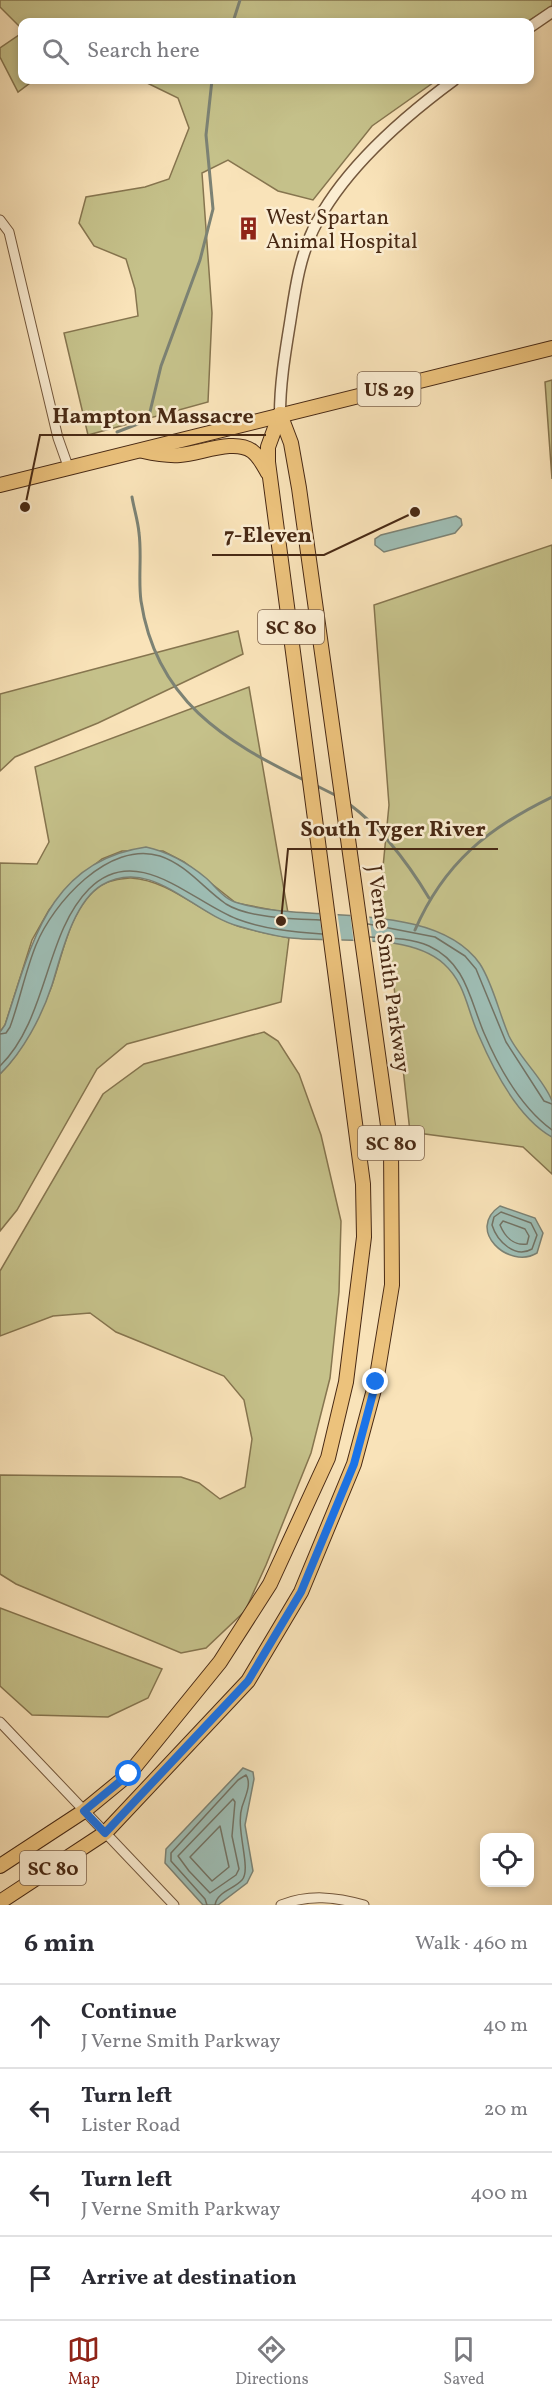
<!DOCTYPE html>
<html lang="en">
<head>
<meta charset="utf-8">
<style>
  :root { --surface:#fff; --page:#f7f7f7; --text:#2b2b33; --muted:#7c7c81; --line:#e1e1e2; --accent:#8f2418 }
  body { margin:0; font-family:Vollkorn,serif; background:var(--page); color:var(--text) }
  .controls { position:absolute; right:18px; bottom:18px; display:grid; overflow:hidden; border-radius:12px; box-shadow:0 3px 9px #0003 }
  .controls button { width:54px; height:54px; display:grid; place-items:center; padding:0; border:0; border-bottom:2px solid var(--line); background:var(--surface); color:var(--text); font:30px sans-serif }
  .stop { position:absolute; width:18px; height:18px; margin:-14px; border:4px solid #1a73e8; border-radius:50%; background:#fff }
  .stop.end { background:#1a73e8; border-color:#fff; box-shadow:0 2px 6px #0008 }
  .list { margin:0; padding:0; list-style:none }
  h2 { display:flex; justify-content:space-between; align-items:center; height:78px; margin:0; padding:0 24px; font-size:26px }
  h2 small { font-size:20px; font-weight:400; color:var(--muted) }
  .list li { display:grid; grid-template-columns:39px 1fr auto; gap:18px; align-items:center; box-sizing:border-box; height:84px; padding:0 24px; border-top:2px solid var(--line) }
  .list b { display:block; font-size:22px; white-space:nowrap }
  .list p { margin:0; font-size:20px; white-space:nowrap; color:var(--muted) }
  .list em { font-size:20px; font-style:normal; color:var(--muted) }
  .icon { flex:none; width:33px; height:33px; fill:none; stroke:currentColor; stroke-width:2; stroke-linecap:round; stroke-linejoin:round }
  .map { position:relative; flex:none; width:552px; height:1905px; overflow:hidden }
  .search { position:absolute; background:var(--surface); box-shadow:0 3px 9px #0003; left:18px; right:18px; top:18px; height:66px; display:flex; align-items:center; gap:15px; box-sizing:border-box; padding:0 21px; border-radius:12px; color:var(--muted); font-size:22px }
  .sheet { height:414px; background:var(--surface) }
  nav { display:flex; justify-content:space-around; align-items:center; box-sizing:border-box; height:84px; border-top:2px solid var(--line); background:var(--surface); font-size:16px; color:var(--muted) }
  nav a { display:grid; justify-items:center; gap:3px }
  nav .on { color:var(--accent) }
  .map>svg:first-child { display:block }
</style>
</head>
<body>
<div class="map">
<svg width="552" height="1905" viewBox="0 0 552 1905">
  <rect width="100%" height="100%" fill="#f9e3b9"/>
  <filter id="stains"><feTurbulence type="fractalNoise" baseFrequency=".00333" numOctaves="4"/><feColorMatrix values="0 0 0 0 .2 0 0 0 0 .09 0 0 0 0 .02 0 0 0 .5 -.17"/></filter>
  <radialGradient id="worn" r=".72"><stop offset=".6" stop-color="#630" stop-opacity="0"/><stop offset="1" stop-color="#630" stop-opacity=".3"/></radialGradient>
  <!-- green -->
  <g fill="#c5c18a" stroke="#86754f" stroke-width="1.5">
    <polygon points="0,0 552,0 552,6 527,22 22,22 22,29 0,7"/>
    <polygon points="22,33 22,80 34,80 18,92 0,57 0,48"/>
    <polygon points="141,80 437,80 372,126 313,200 278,191 228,160 202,173 212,313 208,402 88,435 64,333 138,316 135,289 126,259 94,246 79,223 86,197 145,187 169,179 189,128 178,98"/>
    <polygon points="552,380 552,479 545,382"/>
    <polygon points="552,545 552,1174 523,1147 410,1132 392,968 380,898 389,805 374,605"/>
    <polygon points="238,631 243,654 98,723 15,757 0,771 0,694"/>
    <polygon points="249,687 288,913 236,903 184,862 163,851 122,851 102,859 69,885 49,910 32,940 5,1025 0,1032 0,863 37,864 49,842 35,767"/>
    <path d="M131,878C172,881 198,912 235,925C252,931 272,934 289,938L281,1002L127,1044L97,1069L17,1210L0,1231V1074C23,1051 39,1018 51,988C63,955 69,908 100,886C109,880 121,879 131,878Z"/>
    <polygon points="264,1032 278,1041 299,1074 321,1135 341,1221 339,1292 330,1378 311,1453 266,1565 245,1611 206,1648 181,1653 16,1584 0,1574 0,1475 181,1477 199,1483 220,1499 245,1487 252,1439 244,1400 224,1376 116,1332 90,1313 53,1316 0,1336 0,1271 103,1094 144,1064"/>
    <polygon points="0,1608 162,1669 148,1698 108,1717 32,1715 0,1686"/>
  </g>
  <!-- water -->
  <g fill="#9ebdb4" stroke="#7c8274" stroke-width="1.5">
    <polygon points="456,516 461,519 462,525 455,533 384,552 375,545 375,539 381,535"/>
    <path d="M146,847C169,852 188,863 206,878C216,887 225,900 238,903C306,924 435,899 480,964C493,984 499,1013 509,1036C519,1057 545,1081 552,1101C552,1111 552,1127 552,1137C518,1118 494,1071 479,1036C467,1010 466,984 444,964C409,932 337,943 291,938C274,936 255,931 238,926C193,914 152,856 102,885C73,902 61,956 52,985C42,1016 23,1052 0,1074V1032L5,1025C31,947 47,861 146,847Z"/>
    <path d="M500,1206L535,1218L543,1233L537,1253C509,1270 465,1230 500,1206Z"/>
    <polygon points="243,1768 253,1772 254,1779 245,1825 253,1871 247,1883 218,1905 203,1905 165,1863 166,1849"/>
  </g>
  <!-- pier -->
  <g fill="#f9e3b9">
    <polygon points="319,911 337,911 342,944 323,943"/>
    <polygon points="350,912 369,915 373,946 354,945"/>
  </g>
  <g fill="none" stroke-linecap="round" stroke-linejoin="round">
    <!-- shore -->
    <g stroke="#737364" stroke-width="1.5">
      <polyline points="368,924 435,937 465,956 476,969 506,1042 544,1101 552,1104"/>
      <path d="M370,937C390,938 411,938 429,946C466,963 470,1000 484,1033C499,1068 522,1108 552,1130"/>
      <path d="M0,1034L6,1033L10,1027C20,1000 25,972 36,945C53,903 109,840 160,856C187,865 204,889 226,904C248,918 294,919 320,920"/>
      <path d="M0,1066C48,1019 45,933 89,889C137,841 192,902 237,919C263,929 294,932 322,934"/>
      <path d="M501,1212L531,1223L537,1235L532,1249C515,1259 497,1241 492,1225L494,1217Z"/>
      <path d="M503,1221L525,1229L529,1236L527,1244C514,1246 505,1237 500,1225Z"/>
      <polygon points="233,1799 235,1802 232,1836 239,1869 236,1875 210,1893 189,1871 178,1856"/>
      <polygon points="220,1826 229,1867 212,1881 190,1857"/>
      <path d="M207,1905L205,1899L171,1861V1853L238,1780L246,1775C252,1784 245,1797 242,1807C235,1829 252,1869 242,1880C234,1889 217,1892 215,1905"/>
    </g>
    <!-- stream -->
    <g stroke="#7c8274" stroke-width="3">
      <polyline points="233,22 240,0"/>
      <polyline points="117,432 148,420 161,366 200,260 213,209 206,135 212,80"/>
      <path d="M132,497C134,509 138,521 139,533C142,555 138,579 141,601C156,700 224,741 306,781"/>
      <polyline points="315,785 339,797"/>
      <path d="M349,804C383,829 408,863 429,898"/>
      <path d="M415,930C444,863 488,828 552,797"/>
    </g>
    <defs>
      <g id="minor">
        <polyline points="0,220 9,232 58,438 69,469"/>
        <polyline points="0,1722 174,1905"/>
        <path d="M281,1905C309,1894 336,1897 364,1905"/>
      </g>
      <g id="tertiary">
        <polyline points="530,27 552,12"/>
        <path d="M280,414C280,383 285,354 290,323C295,291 299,259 313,230C342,170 401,119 454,80"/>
      </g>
      <g id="primary">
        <path d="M143,451C156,454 166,456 180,455C200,454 234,438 252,451C259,456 264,466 268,473"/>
        <polyline points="0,485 552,348"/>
        <polyline points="0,1866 84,1811 129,1774 220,1662 270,1584 328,1458 346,1382 364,1237 363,1184 268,462 268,447 280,414"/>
        <polyline points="0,1902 105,1833 248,1681 301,1592 354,1464 376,1382 392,1285 391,1147 299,488 291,443 280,414"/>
      </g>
    </defs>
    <!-- minor casing -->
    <use href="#minor" stroke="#74583d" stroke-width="11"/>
    <!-- tertiary casing -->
    <use href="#tertiary" stroke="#74583d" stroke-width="13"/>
    <!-- primary casing -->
    <use href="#primary" stroke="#482914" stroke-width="16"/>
    <!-- minor -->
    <use href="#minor" stroke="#fbedd2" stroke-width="9"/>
    <!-- tertiary -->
    <use href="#tertiary" stroke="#fbedd2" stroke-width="10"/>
    <!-- primary -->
    <use href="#primary" stroke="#ecc27c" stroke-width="14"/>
  </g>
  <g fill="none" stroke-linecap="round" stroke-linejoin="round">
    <!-- route -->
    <polyline stroke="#1a73e8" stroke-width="8" points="129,1774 84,1811 105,1833 248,1681 301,1592 354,1464 376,1382"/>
  </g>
  <!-- icons -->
  <defs>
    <symbol id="building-bare" viewBox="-9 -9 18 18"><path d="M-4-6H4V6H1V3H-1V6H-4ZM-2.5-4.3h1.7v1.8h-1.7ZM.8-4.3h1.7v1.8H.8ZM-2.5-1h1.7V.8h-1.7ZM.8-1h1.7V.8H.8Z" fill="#8f2418" stroke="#fbedd2" stroke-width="2.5" paint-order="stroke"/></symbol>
  </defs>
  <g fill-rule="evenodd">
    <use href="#building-bare" x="232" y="212" width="33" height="33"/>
  </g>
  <g text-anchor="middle" stroke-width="5" stroke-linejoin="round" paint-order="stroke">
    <!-- shield labels -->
    <g fill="#fbedd2" stroke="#7e644d" stroke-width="1.5">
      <rect x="357.5" y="372" width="63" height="34" rx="4.5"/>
      <rect x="258" y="610" width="66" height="34" rx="4.5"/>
      <rect x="358" y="1126" width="66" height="34" rx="4.5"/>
      <rect x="20" y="1851" width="66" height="34" rx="4.5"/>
    </g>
    <g font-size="20" font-weight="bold" fill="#482914">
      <text x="389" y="396">US 29</text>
      <text x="291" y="634">SC 80</text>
      <text x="391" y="1150">SC 80</text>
      <text x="53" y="1875">SC 80</text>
    </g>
    <!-- poi labels -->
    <g font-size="21" fill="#482914" stroke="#fbedd2" text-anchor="start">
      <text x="266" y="224">West Spartan<tspan x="266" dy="24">Animal Hospital</tspan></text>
    </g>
    <!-- street labels -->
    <g font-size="21" fill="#482914" stroke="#fbedd2">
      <text transform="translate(389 969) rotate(82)" y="7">J Verne Smith Parkway</text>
    </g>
  </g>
  <!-- callouts -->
  <path fill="none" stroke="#482914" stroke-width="2" d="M25 507L40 435H266M415 512L324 555H212M281 921L288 849H498"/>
  <g fill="#482914" stroke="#fbedd2" stroke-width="2">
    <circle cx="25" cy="507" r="6"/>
    <circle cx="415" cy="512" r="6"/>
    <circle cx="281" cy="921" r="6"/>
  </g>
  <g font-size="22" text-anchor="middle" font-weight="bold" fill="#482914" stroke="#fbedd2" stroke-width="5" stroke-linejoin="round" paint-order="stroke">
    <text x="153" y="423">Hampton Massacre</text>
    <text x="268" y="542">7-Eleven</text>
    <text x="393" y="836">South Tyger River</text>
  </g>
  <rect width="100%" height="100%" filter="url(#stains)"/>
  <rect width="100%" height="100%" fill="url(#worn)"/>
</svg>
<div class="controls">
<button><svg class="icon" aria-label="locate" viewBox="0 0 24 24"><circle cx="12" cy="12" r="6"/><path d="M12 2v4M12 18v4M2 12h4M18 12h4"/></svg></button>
</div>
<div class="stop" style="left:129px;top:1774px"></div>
<div class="stop end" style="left:376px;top:1382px"></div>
<div class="search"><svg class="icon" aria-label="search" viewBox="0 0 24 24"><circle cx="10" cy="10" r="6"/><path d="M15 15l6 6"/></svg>Search here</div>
</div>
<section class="sheet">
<h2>6 min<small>Walk · 460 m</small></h2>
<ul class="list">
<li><svg class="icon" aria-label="ahead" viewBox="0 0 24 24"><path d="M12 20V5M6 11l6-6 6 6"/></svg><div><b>Continue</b><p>J Verne Smith Parkway</p></div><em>40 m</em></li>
<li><svg class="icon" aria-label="left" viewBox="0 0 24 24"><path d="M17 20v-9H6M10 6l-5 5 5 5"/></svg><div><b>Turn left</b><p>Lister Road</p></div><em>20 m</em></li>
<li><svg class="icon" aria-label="left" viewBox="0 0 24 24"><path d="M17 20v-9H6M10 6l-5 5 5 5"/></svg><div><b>Turn left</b><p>J Verne Smith Parkway</p></div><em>400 m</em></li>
<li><svg class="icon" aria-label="arrive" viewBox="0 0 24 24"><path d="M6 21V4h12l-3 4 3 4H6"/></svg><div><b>Arrive at destination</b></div></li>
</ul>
</section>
<nav>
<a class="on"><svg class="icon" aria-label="map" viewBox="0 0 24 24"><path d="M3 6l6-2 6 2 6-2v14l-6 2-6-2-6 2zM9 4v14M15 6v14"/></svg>Map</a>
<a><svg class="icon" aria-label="directions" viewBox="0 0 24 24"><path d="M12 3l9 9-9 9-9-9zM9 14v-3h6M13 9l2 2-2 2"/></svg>Directions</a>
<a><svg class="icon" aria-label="saved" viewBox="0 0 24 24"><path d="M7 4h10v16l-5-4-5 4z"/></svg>Saved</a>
</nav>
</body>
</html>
